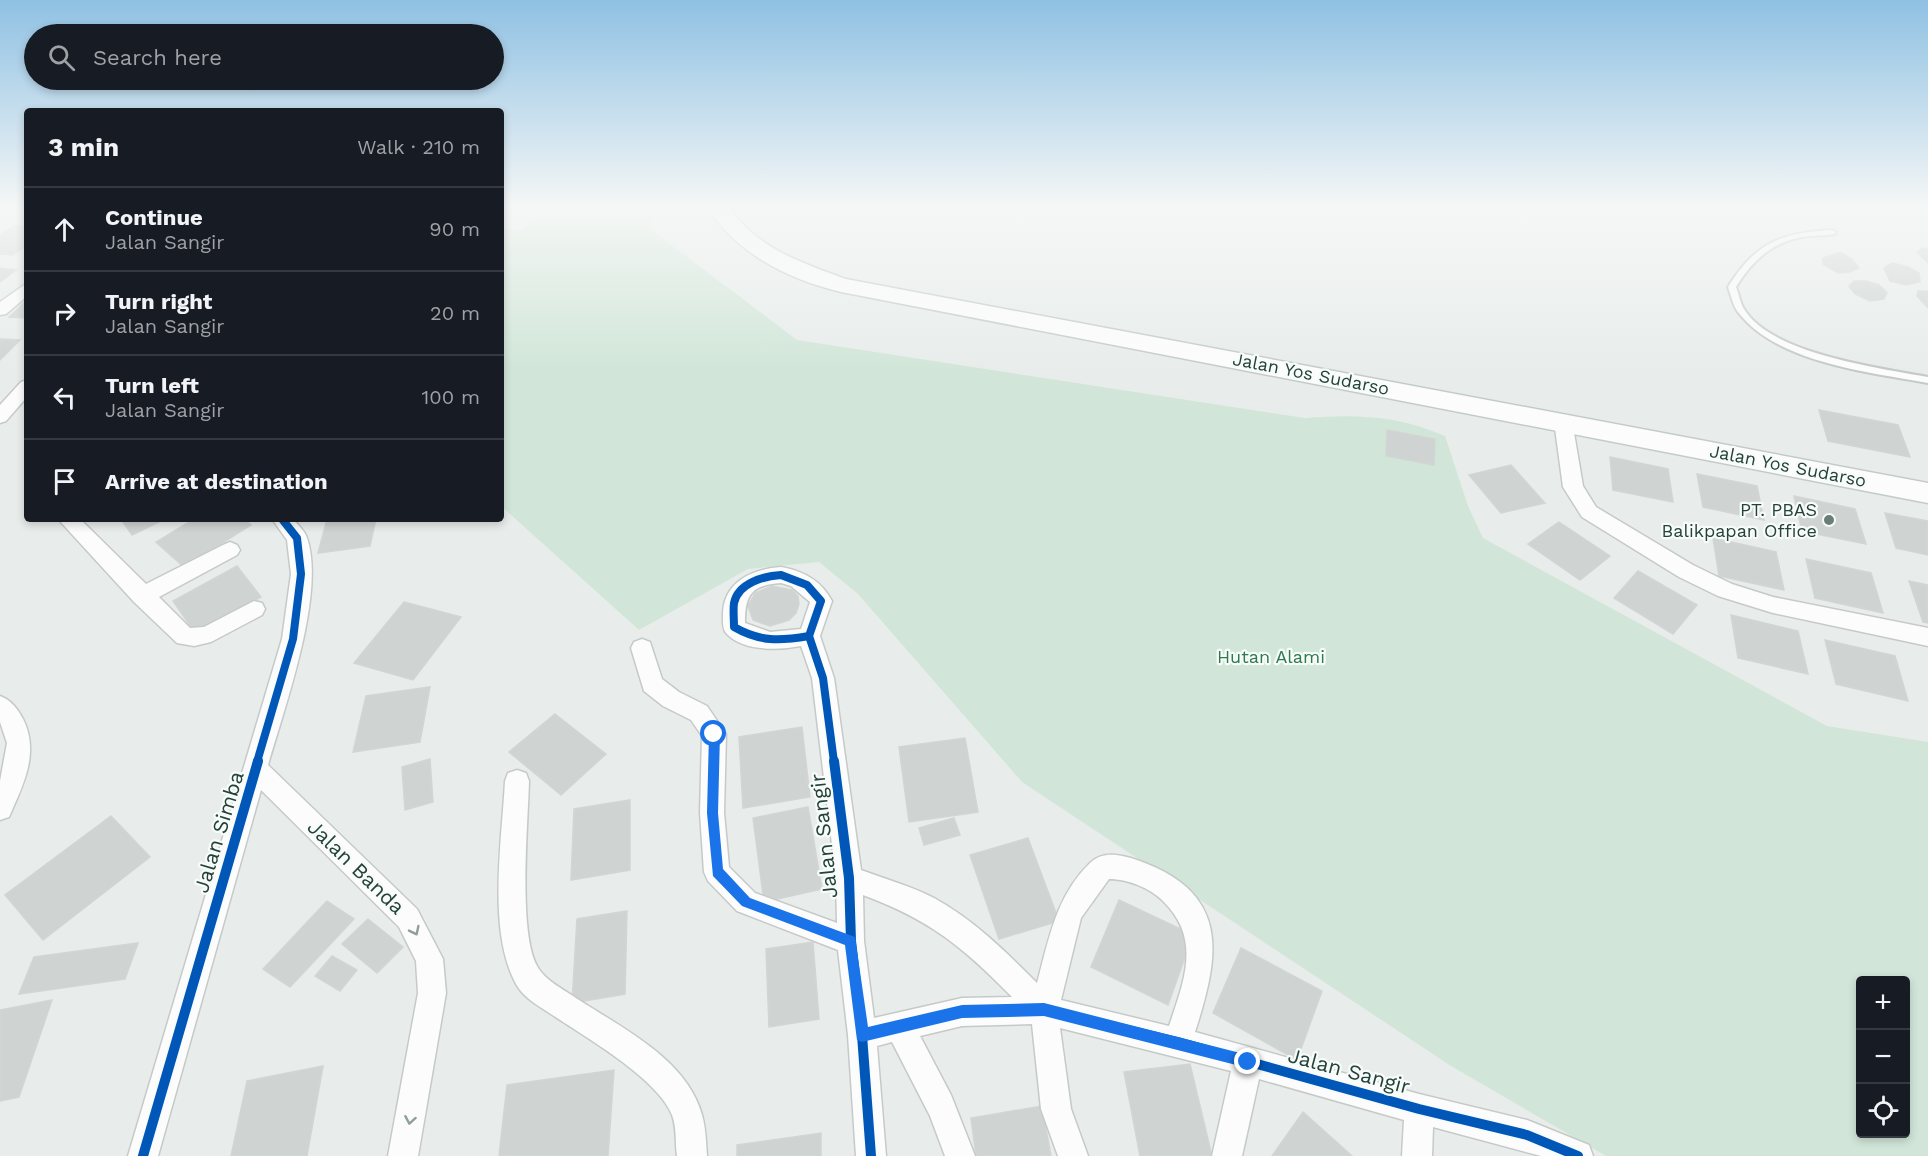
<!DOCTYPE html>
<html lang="en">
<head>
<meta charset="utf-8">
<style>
  :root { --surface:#171b24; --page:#242831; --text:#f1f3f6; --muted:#9ea1a6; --line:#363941 }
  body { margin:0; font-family:"Work Sans",sans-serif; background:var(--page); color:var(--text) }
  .controls { position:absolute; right:18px; bottom:18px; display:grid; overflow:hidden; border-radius:6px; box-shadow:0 3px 9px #0003 }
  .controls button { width:54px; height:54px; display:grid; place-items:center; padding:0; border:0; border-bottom:2px solid var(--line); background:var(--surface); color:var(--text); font:30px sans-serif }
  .stop { position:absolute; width:18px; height:18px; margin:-14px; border:4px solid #1a73e8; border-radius:50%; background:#fff }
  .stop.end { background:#1a73e8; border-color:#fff; box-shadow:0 2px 6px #0008 }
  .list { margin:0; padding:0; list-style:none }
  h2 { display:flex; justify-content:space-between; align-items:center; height:78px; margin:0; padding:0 24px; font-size:26px }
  h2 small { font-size:20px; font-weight:400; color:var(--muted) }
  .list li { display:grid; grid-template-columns:39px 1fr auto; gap:18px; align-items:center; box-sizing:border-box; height:84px; padding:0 24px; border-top:2px solid var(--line) }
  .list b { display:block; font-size:22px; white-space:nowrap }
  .list p { margin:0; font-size:20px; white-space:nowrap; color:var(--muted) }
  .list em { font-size:20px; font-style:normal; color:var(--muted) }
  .icon { flex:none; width:33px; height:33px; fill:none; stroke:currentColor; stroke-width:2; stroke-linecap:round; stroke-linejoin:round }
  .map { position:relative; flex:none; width:1928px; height:1156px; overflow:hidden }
  .search { position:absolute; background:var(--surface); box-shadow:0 3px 9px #0003; left:24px; top:24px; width:480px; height:66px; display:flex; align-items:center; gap:15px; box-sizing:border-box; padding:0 21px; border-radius:33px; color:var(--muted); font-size:22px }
  .panel { position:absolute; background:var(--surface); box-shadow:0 3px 9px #0003; left:24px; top:108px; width:480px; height:414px; border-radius:6px }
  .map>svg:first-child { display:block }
</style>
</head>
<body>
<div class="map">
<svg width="1928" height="1156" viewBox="0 0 1928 1156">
  <rect width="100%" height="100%" fill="#e8edeb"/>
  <!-- green -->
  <path fill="#d1e6d8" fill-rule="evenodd" d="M546,207H651L650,229L797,340L1305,418C1354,414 1399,415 1445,436L1468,506L1483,538L1827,726L1928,742V1156H1606L1451,1066L1022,782L858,594L819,562L748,569L639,630L501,506V227L520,232ZM1860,980H1906V1134H1860Z"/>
  <!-- building -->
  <g fill="#cfd4d2" stroke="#d1d6d4" stroke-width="1.5">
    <polygon points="15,225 27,226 27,245 13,255 0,254 0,235"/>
    <polygon points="1923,248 1928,249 1928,263 1917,252"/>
    <polygon points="1840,252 1852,259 1859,268 1850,272 1838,273 1823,264 1823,258"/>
    <polygon points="1892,263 1908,267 1919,273 1920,282 1906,285 1890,281 1884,268"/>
    <polygon points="0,268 16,270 0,282"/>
    <polygon points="1854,281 1866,281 1879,285 1887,293 1884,299 1870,301 1855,294 1849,286"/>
    <polygon points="1918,291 1928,291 1928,308 1917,296"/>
    <polygon points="27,300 27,318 9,317"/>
    <polygon points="0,339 20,340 0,360"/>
    <polygon points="1819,410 1898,425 1910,457 1828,441"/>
    <polygon points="1387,430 1435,439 1434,465 1386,456"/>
    <polygon points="1610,457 1668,469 1673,502 1613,490"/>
    <polygon points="1511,465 1545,503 1501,513 1469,475"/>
    <polygon points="1697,474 1757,486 1764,520 1703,507"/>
    <polygon points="1794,496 1855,509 1866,544 1802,531"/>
    <polygon points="1885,513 1928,521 1928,555 1896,548"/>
    <polygon points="121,519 165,519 132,535"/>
    <polygon points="194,519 244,519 251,525 184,567 156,542"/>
    <polygon points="327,519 376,519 370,546 318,553"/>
    <polygon points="1559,522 1610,556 1580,580 1528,544"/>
    <polygon points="1713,538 1776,552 1784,590 1719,576"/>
    <polygon points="1806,559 1871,573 1883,613 1815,598"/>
    <polygon points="237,566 261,597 195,633 173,601"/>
    <polygon points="1638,571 1697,605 1673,634 1614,598"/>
    <polygon points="1909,581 1928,585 1928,623 1923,622"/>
    <polygon points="772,586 792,590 798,596 799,604 796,613 789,620 770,626 753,620 748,606 755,593"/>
    <polygon points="404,602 461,617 413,680 354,663"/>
    <polygon points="1731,615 1798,631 1808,674 1738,658"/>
    <polygon points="1825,640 1895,656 1908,701 1836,684"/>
    <polygon points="430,687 420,742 353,752 366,696"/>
    <polygon points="555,714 606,754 561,795 509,752"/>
    <polygon points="802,727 810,797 743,808 739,737"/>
    <polygon points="965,738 978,812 909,822 899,747"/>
    <polygon points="430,759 433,802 405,810 402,767"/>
    <polygon points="630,800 630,870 571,880 574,809"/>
    <polygon points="808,807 822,889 764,902 753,818"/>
    <polygon points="111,816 150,857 43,940 5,895"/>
    <polygon points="954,818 960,835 924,845 919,828"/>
    <polygon points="1028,838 1059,921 999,939 970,855"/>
    <polygon points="1119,900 1193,935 1168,1005 1091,967"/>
    <polygon points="327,901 354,919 290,987 263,969"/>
    <polygon points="627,911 625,994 572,1003 577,919"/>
    <polygon points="368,919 403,947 377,973 342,944"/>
    <polygon points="813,942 819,1019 769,1027 766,949"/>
    <polygon points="138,943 125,979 19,994 34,957"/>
    <polygon points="1241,948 1322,991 1297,1060 1213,1013"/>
    <polygon points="332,956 357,970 340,991 315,976"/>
    <polygon points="52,1000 19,1097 0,1101 0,1010"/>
    <polygon points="1190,1064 1212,1156 1140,1156 1124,1072"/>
    <polygon points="323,1066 307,1156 231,1156 247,1081"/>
    <polygon points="614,1070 608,1156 499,1156 507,1085"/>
    <polygon points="1042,1106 1051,1156 976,1156 971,1118"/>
    <polygon points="1303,1112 1352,1156 1272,1156"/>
    <polygon points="821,1133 821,1156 737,1156 737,1145"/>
  </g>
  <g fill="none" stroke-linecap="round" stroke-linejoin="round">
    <defs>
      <path id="lane" d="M1832,230L1836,232L1835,234C1824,236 1813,235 1802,237C1771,243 1752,261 1736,287C1739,294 1740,303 1744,309C1771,354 1880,368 1928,377V383C1869,372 1777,363 1738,312C1733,306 1731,295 1728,287C1756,242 1781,233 1832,230Z"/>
      <g id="street">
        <polygon points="27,283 27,296 6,314 0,315 0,302"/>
        <polygon points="27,380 27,397 6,421 0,423 0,405 21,382"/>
        <polygon points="1563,415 1570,417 1572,421 1583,486 1596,507 1693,565 1732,584 1773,597 1928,628 1928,646 1773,613 1718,596 1679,577 1582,517 1563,487 1554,421 1556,417"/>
        <polygon points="58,519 80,519 146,584 223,545 230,542 237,545 240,550 237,555 159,597 190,628 204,627 254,601 262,603 265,609 262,615 211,642 194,646 177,643 134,602"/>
        <path d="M272,519H293C298,525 305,531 307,538C326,593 284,709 268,765L417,909L443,959L446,993L418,1156H388L418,993L416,961L399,927L261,790L158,1156H128L282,639L291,574L287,540Z"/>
        <path d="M781,567C803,571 821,580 832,601L820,636L834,678L861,870C885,879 911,886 934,898C973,919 1006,952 1037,983C1049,939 1056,896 1090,863C1103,850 1122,855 1137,860C1231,893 1220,954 1195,1032L1419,1094L1527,1120L1589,1145L1593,1156H1541L1433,1127L1432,1156H1402L1404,1120L1259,1079L1242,1156H1212L1231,1071L1060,1028L1071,1109L1088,1156H1058L1041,1109L1032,1024L962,1026L920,1036L951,1095L975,1156H945L930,1116L892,1042L877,1046L886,1156H856L848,1035L838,950L737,911L708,881L704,872L700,813L702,736L691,720L663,706L644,691L631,648L634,642L642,639L650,642L662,679L679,692L707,706L726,734L724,813L729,867L755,893L837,923L836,878L812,678L801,646C779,650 743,652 726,633C722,628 723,620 723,615C723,583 751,569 781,567ZM781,583L791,586L810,602L801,629L770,632L745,623C745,595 751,585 781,583ZM1109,879C1128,879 1150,888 1163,901C1202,939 1184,981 1169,1026L1061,1000L1081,918ZM863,895C930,920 962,946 1012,997L962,998L874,1018L864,941Z"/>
        <path d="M0,696C11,700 17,708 23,719C40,753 23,785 9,817L0,820V781L7,743L0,722Z"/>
        <path d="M517,770L526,773L529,781C528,823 518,932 537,966C545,981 565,990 579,1000C624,1029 687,1060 702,1115C706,1129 706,1143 707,1156H677C675,1143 677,1128 672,1115C658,1079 587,1038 554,1016C541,1007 524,999 516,984C487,931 502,840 505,781L508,773Z"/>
      </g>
      <path id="secondary" d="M707,207H729C756,248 802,263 846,279L1928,483V503L841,292C788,279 737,254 707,207Z"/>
    </defs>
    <!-- lane casing -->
    <use href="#lane" stroke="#c5cac8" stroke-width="4"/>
    <!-- street casing -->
    <use href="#street" stroke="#c5cac8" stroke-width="3"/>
    <!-- secondary casing -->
    <use href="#secondary" stroke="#c3cbc8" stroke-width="3"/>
    <!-- lane -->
    <use href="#lane" fill="#fcfcfc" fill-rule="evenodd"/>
    <!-- street -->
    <use href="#street" fill="#fcfcfc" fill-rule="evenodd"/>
    <!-- secondary -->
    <use href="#secondary" fill="#fcfcfc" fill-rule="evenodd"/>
    <defs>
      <g id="cycleway-far1">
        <path d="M781,575L807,585L821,601L809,636C780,641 760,642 734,627C734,619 733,610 734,603C738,583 764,576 781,575Z"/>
        <polyline points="809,636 823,678 834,762"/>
        <polyline points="257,762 293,639 301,574 297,538 282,519"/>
      </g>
      <g id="cycleway">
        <polyline points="834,761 849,878 851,941 862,1035 871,1156"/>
        <polyline points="862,1035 962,1012 1044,1010 1178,1042 1419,1109 1527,1135 1578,1156"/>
        <polyline points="143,1156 258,761"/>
      </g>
    </defs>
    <!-- cycleway-far1 casing -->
    <use href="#cycleway-far1" stroke="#f7fbf9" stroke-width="11"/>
    <!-- cycleway casing -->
    <use href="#cycleway" stroke="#f7fbf9" stroke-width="14"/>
    <!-- cycleway-far1 -->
    <use href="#cycleway-far1" stroke="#0057b8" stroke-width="8"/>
    <!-- cycleway -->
    <use href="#cycleway" stroke="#0057b8" stroke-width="10"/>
  </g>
  <!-- one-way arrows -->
  <defs><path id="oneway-chevron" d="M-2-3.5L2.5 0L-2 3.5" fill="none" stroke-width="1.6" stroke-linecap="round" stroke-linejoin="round" transform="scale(1.5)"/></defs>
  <g stroke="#909f9b">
    <use href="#oneway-chevron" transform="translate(415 931) rotate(64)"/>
    <use href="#oneway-chevron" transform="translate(410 1120) rotate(100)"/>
  </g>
  <!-- sky -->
  <linearGradient id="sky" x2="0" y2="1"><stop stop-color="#8fc1e3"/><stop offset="0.56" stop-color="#f5f7f6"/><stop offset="1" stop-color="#f5f7f6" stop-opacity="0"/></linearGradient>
  <rect width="1928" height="369" fill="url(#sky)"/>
  <!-- route -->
  <polygon fill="#1a73e8" points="714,729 720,734 718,813 723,869 750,898 855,937 868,1027 962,1005 1044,1003 1248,1055 1253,1057 1253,1066 1248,1068 1044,1016 962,1018 862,1042 857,1040 845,945 742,906 713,876 707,813 709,734"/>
  <!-- markers -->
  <circle fill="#697e78" stroke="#f7fbf9" stroke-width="2" cx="1829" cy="520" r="6"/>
  <g text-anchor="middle" stroke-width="4.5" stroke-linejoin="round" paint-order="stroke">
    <!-- street labels -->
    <g font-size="18" fill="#24423a" stroke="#f7fbf9">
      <text transform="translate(1311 374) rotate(11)" y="6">Jalan Yos Sudarso</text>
      <text transform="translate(1788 466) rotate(11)" y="6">Jalan Yos Sudarso</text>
    </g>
    <!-- poi labels -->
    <g font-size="18" fill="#24423a" stroke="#f7fbf9" text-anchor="end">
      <text x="1817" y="516">PT. PBAS<tspan x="1817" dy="21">Balikpapan Office</tspan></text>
    </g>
    <!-- park labels -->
    <g font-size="18" fill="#2d7a4b" stroke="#f7fbf9">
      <text x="1271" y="663">Hutan Alami</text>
    </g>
    <!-- near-street labels -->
    <g font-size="21" fill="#24423a" stroke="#f7fbf9">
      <text transform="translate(219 832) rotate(-73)" y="7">Jalan Simba</text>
      <text transform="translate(824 836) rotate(-96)" y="7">Jalan Sangir</text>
      <text transform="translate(356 867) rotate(44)" y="7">Jalan Banda</text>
      <text transform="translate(1349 1071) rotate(15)" y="7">Jalan Sangir</text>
    </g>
  </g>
</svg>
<div class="controls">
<button>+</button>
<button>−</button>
<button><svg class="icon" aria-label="locate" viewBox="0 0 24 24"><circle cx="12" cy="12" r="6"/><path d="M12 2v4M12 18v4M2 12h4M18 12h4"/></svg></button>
</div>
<div class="stop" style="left:714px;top:734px"></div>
<div class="stop end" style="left:1248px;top:1062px"></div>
<div class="search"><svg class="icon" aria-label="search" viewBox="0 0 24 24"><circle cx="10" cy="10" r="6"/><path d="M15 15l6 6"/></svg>Search here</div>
<section class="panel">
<h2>3 min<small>Walk · 210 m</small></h2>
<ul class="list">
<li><svg class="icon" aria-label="ahead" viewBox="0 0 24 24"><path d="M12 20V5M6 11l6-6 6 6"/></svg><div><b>Continue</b><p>Jalan Sangir</p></div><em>90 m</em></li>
<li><svg class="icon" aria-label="right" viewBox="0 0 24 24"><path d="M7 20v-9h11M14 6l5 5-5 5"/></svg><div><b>Turn right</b><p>Jalan Sangir</p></div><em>20 m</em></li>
<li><svg class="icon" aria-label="left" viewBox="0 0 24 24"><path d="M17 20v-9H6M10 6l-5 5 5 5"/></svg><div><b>Turn left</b><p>Jalan Sangir</p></div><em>100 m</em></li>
<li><svg class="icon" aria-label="arrive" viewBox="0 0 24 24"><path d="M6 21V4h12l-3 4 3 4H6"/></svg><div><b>Arrive at destination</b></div></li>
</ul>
</section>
</div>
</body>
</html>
